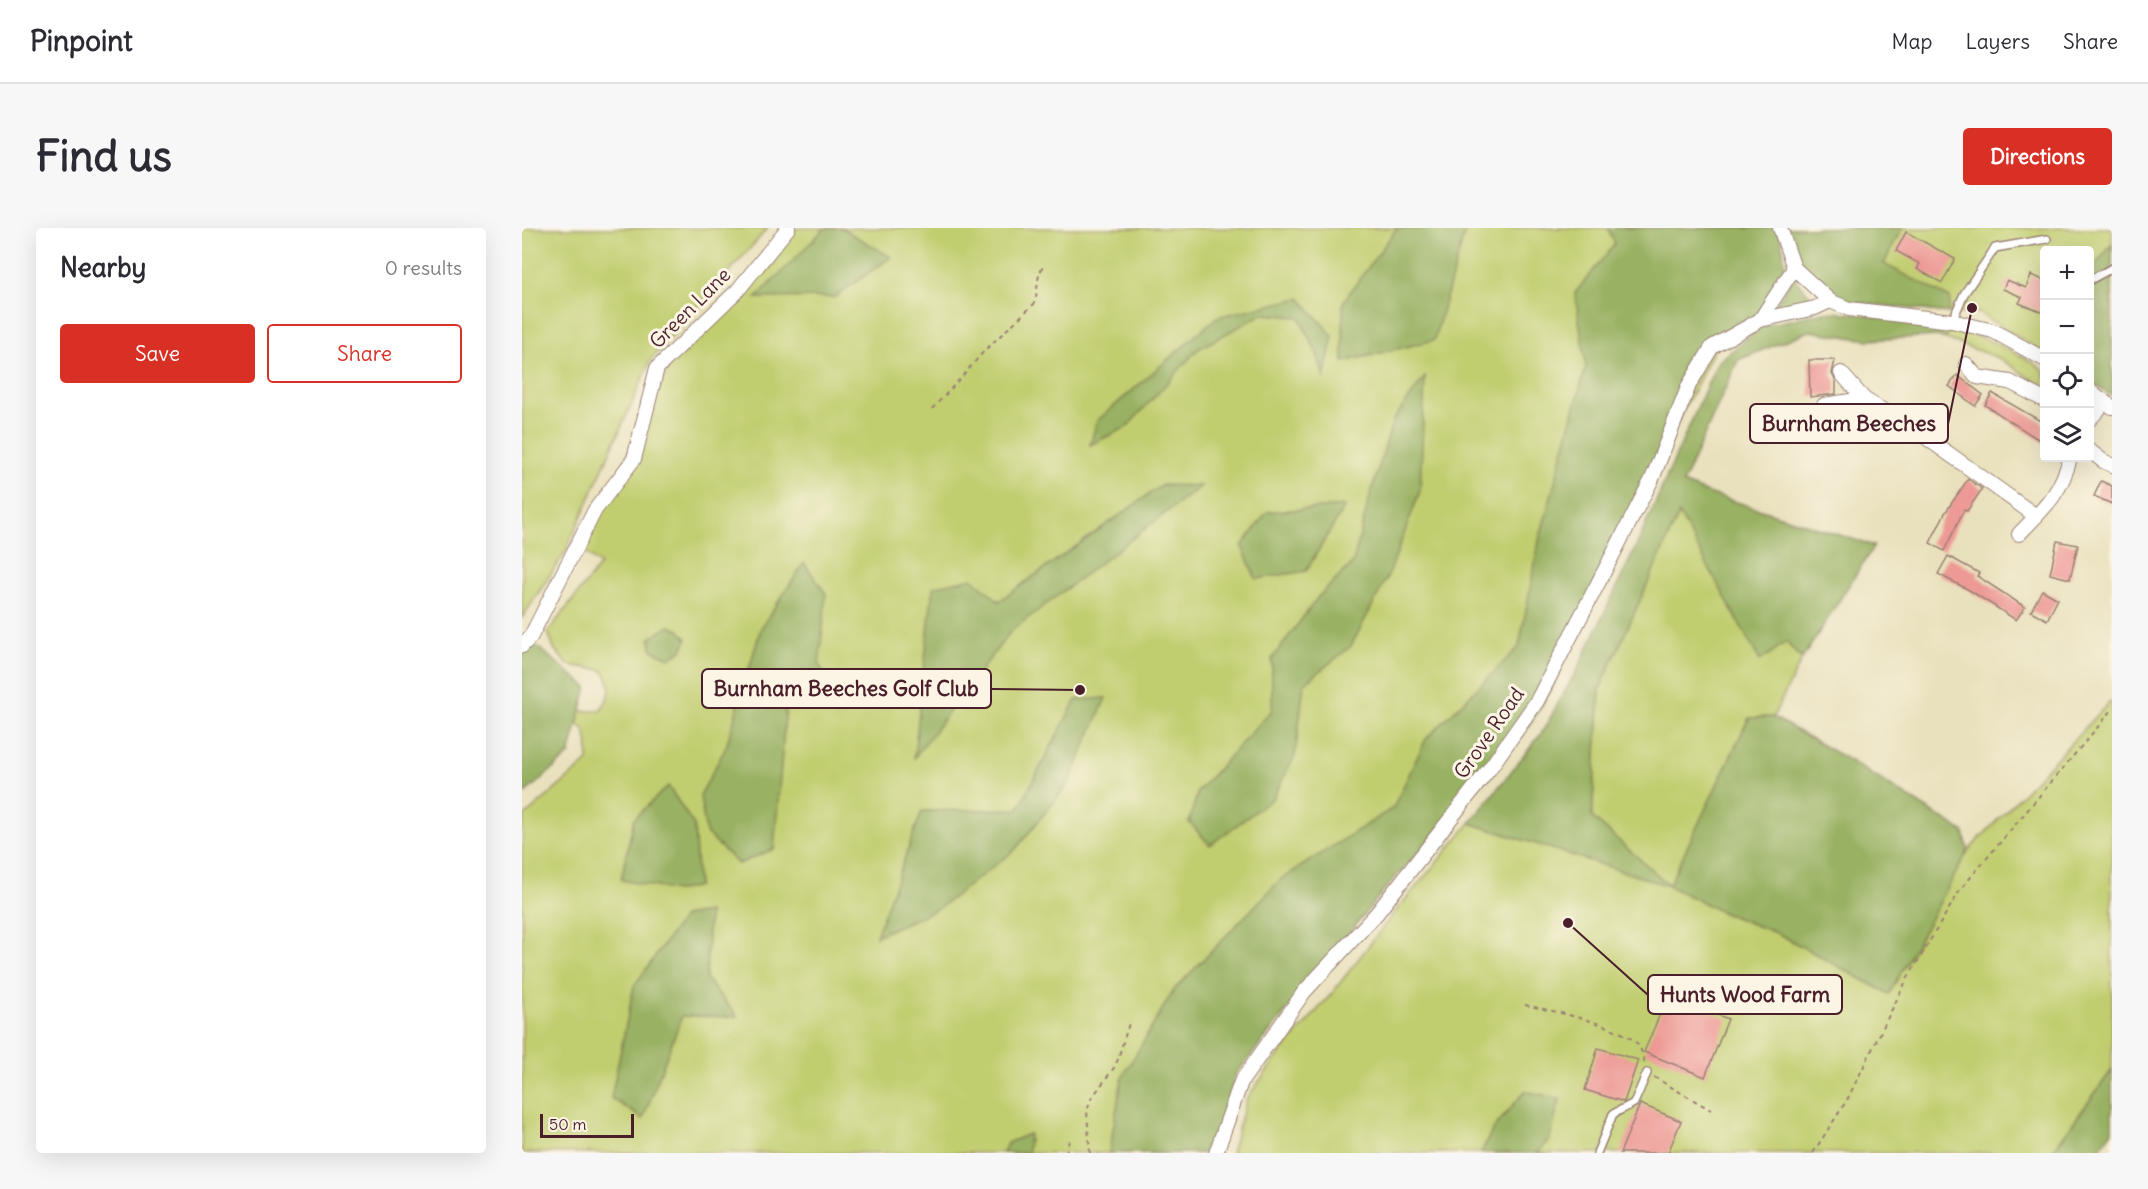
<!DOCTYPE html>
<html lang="en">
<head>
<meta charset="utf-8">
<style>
  :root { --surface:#fff; --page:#f7f7f7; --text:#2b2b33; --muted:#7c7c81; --line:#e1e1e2; --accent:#d93025 }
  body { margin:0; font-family:Delius,sans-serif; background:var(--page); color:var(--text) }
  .controls { position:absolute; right:18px; top:18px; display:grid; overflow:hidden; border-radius:6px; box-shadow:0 6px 24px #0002 }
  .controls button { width:54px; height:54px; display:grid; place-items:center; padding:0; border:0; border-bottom:2px solid var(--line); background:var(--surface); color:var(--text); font:30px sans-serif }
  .scale { position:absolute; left:18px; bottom:15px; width:94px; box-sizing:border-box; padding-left:6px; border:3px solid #4a1f2b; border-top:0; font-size:16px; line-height:21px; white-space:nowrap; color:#4a1f2b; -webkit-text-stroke:4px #fcf5e5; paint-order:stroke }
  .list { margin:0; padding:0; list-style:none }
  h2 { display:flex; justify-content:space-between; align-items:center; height:78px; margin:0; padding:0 24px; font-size:26px }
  h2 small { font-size:20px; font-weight:400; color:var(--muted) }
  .actions { display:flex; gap:12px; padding:18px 24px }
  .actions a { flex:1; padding:14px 0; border:2px solid var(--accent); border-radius:6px; text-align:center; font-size:21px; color:var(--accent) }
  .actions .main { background:var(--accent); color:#fff }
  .icon { flex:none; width:33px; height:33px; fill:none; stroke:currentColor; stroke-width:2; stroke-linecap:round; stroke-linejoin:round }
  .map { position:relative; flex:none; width:1590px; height:925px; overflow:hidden; border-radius:6px }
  header { display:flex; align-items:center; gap:36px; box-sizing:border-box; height:84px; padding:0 30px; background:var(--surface); border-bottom:2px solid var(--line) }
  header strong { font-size:28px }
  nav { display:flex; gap:33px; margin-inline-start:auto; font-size:21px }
  .intro { display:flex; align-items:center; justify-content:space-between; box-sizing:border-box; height:144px; padding:0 36px }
  h1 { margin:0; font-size:42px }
  .button { padding:15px 27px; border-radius:6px; background:var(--accent); color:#fff; font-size:21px; font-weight:700 }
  main { display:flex; gap:36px; padding:0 36px }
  aside { flex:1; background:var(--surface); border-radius:6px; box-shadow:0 6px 24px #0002 }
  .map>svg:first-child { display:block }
</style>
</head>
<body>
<header>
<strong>Pinpoint</strong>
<nav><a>Map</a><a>Layers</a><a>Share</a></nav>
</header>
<div class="intro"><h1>Find us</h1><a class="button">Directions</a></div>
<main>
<aside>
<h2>Nearby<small>0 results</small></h2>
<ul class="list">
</ul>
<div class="actions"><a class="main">Save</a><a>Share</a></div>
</aside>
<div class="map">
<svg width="1590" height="925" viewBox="0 0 1590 925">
  <rect width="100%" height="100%" fill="#fcf5e5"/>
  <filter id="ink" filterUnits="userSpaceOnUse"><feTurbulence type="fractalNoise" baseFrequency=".0167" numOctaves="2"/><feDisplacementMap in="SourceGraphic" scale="12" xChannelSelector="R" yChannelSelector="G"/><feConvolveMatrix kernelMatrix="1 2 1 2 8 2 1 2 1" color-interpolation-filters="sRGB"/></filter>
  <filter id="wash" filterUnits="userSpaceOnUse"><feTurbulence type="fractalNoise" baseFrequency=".008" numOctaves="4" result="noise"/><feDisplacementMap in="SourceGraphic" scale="24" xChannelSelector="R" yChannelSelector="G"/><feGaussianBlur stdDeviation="1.35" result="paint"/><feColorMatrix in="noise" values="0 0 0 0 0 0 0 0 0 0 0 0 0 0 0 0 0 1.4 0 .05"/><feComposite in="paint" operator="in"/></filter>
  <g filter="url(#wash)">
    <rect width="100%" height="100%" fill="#e9e1bd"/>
    <!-- green -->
    <g fill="#c1ce70" stroke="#86764e" stroke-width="1.5">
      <polygon points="0,0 246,0 129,132 44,323 0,390"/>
      <path d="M275,0H1254L1053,396L1033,455L1007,498L979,532L862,662L713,847L686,925H0V600L3,588L66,533C66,496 64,498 30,488L58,483H78C89,467 93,459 80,442L46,437L32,421L26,404L78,337L61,322L150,132L244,39Z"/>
      <polygon points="1264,0 1590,0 1590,168 1568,154 1568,22 1522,22 1522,125 1457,85 1427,85 1332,74"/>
      <path d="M1428,98C1461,110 1493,122 1522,142V159L1479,131L1424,111Z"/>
      <polygon points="1157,285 1238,432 1264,414 1280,431 1251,489 1227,490 1148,658 1202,685 1257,706 1367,766 1446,623 1588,474 1590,475 1590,842 1529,925 1016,925 1028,910 971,901 959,925 709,925 725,870 756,828 811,764 872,685 948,595 1146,657 1070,589 1078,461"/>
    </g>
    <!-- forest -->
    <g fill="#98b162" stroke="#716846" stroke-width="1.5">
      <polygon points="303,0 320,0 369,29 313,69 234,70"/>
      <polygon points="875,0 944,0 912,112 821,134 821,74"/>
      <polygon points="1086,0 1254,0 1260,14 1264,47 1238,87 1176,130 1147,216 1053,396 1033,455 1007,498 979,532 862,662 713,847 689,925 587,925 600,850 651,763 759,651 871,580 904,511 997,419 1017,313 1064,138 1053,65 1093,16"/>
      <polygon points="1264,0 1380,0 1362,36 1428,70 1427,85 1332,74 1309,67 1285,44 1272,24"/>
      <polygon points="1590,16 1590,168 1568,154 1568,44"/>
      <polygon points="1271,49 1291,71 1290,77 1249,84"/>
      <polygon points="778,70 811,108 802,149 795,126 777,89 740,86 676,121 605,199 568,217 575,193 695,89"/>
      <polygon points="1302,84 1326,85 1428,98 1424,111 1415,108 1346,112 1287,103 1216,132 1161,255 1183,264 1352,318 1280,431 1264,414 1238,433 1157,286 1078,461 1070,589 1147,657 1227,490 1251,489 1325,531 1442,604 1446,623 1367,766 1257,706 1202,685 1147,658 948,595 1019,506 1057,438 1113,321 1195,135 1240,98"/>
      <polygon points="903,149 898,263 867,346 829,418 782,456 773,528 751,570 688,617 667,594 676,563 750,482 750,431 796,369 831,335 846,275 871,192"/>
      <polygon points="640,257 679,258 489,403 392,530 411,359 450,350 477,373"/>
      <polygon points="823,278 784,343 734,351 720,318 745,284"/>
      <polygon points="282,335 304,366 297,437 311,461 265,465 252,621 216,636 184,605 178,568 204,519 239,400"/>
      <polygon points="147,398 157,402 165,411 160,422 147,430 130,422 128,410"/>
      <polygon points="7,412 65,459 47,527 3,565 0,564 0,422"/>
      <polygon points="584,470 546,556 493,622 417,680 354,708 400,583 496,581 554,472"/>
      <polygon points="146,558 172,597 176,658 155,663 99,652 112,591"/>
      <polygon points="187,684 184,751 216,789 160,788 121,891 89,870 112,758 162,688"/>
      <polygon points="1590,842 1590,904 1574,925 1529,925"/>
      <polygon points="1003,863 1038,871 1028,910 1016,925 959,925 971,901"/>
      <polygon points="507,906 506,925 481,925 485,915"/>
    </g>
    <g id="blocks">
      <!-- building -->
      <g fill="#ed9995">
        <polygon points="1384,4 1433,31 1420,55 1395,41 1398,36 1374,23"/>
        <polygon points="1509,47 1522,52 1522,85 1497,75 1500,69 1481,61 1485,52 1504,60"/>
        <polygon points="1287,132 1313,132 1310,146 1314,153 1314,166 1288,169"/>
        <polygon points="1435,147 1461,167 1453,178 1427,158"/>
        <polygon points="1470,165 1522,195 1522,215 1463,177"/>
        <polygon points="1446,251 1460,261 1445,283 1442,282 1422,323 1408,315 1423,285"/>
        <polygon points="1579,253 1590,258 1590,276 1572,268"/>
        <polygon points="1535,313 1556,317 1548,351 1528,346"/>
        <polygon points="1426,328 1457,345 1455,348 1503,379 1494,392 1447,362 1416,346"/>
        <polygon points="1520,362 1536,371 1525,392 1509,383"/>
        <polygon points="1146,767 1206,791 1183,849 1122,824"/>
        <polygon points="1076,820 1116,832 1102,874 1063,862"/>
        <polygon points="1118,876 1159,893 1146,925 1098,925"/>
      </g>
    </g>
  </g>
  <g filter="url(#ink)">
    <use href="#blocks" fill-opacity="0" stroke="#9a8074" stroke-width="1.5"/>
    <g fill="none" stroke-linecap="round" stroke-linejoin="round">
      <defs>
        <g id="lane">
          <polyline points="1568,52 1590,40"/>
          <polyline points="1430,93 1442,66 1473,20 1525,11"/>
          <polyline points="1075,925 1091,886 1112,875 1125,845"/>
        </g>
        <g id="street">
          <polyline points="1258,0 1272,40 1308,73 1327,81 1430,93 1471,103 1522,131"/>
          <polyline points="1238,92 1272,40"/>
          <polyline points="1444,136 1455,149 1488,154 1522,172"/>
          <polyline points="1568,163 1590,179"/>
          <polyline points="1342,171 1395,203 1514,288"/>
          <polyline points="1302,177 1342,171 1319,145"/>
          <polyline points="1568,191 1583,174"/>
          <polyline points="1568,223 1581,233 1590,237"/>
          <path d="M1497,306C1522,280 1539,266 1548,230"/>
          <polyline points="0,418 9,408 73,282 112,231 135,140 216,62 266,0"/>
          <polyline points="694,925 719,854 782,764 855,685 968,540 1015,473 1130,251 1167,157 1190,119 1238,92 1293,80 1308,73"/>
        </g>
      </defs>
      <!-- lane casing -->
      <use href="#lane" stroke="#9a8074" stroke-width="10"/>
      <!-- street casing -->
      <use href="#street" stroke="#9a8074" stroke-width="16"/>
      <!-- path -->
      <g stroke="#9a8074" stroke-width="2" stroke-dasharray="4.5 4.5" stroke-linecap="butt">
        <path d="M410,181L438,151L463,122L512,76C517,64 513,48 522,38"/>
        <path d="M1003,777C1030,783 1102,797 1117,818C1120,822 1121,831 1123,836"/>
        <polyline points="1132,849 1189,882"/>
        <polyline points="544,925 547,912"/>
        <polyline points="568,925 565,883 569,871 594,837 608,792"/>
        <polyline points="1291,925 1325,872 1384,753 1438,662 1590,482"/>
      </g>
      <!-- lane -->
      <use href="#lane" stroke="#fff" stroke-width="7"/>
      <!-- street -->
      <use href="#street" stroke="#fff" stroke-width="14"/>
    </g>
  </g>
  <g text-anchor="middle" stroke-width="6" stroke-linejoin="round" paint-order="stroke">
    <!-- street labels -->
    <g font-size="20" fill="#4a1f2b" stroke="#fcf5e5">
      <text transform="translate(168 80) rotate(-45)" y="7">Green Lane</text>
      <text transform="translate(967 505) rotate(-55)" y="7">Grove Road</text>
    </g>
  </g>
  <!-- callouts -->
  <path fill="none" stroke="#4a1f2b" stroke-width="2" d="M1450 80L1426 196M558 462L469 461M1046 695L1126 767"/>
  <g fill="#4a1f2b" stroke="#fcf5e5" stroke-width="2">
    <circle cx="1450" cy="80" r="6"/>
    <circle cx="558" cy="462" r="6"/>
    <circle cx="1046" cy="695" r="6"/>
  </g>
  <g fill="#fcf5e5" stroke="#4a1f2b" stroke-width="2">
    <rect x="1228" y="176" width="198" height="39" rx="6"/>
    <rect x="180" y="441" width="289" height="39" rx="6"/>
    <rect x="1126" y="747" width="194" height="39" rx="6"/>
  </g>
  <g font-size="21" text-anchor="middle" font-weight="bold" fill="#4a1f2b">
    <text x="1327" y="203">Burnham Beeches</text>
    <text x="324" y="468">Burnham Beeches Golf Club</text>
    <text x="1223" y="774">Hunts Wood Farm</text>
  </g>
</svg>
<div class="controls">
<button>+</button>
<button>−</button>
<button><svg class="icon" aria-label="locate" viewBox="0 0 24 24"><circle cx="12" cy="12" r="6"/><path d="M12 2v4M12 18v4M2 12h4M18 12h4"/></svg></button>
<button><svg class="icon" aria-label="layers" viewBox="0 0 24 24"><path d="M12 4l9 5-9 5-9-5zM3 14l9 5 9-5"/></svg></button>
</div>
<div class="scale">50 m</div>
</div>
</main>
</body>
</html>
